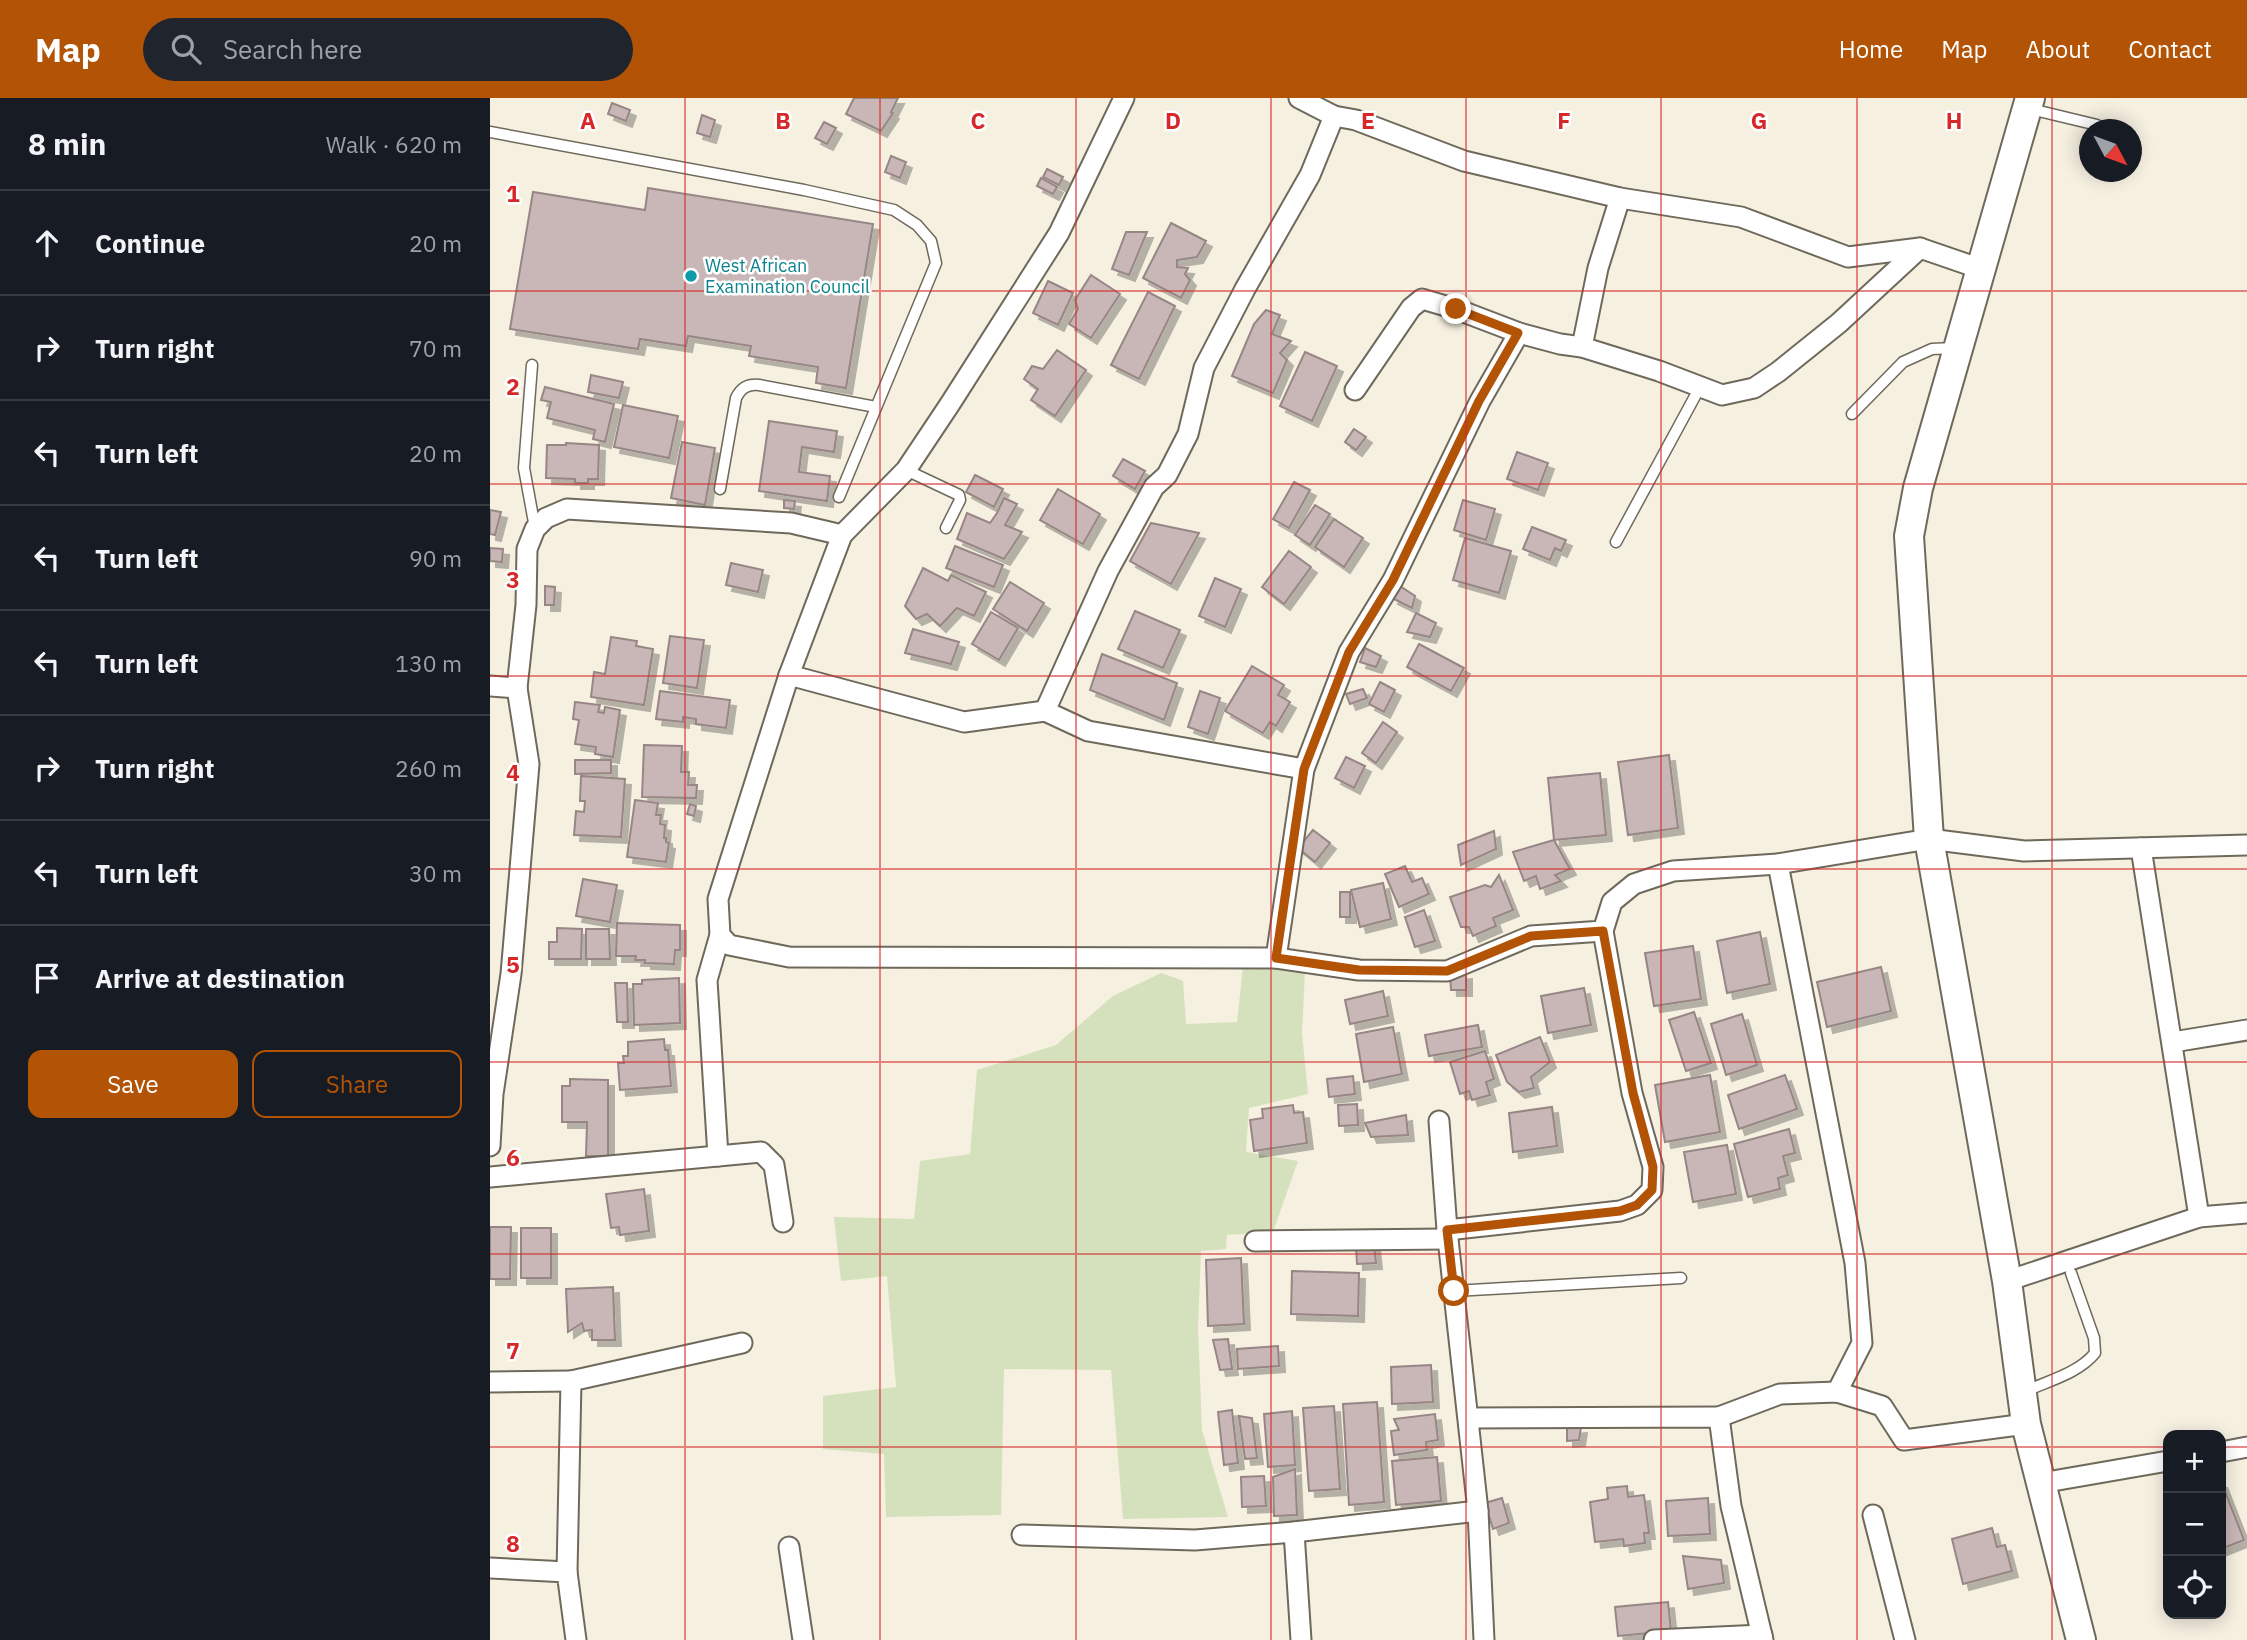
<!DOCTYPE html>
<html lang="en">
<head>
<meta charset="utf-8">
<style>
  :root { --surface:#171b24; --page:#20242c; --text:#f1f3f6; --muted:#9ea1a6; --line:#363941; --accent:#b25306 }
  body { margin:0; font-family:"IBM Plex Sans",sans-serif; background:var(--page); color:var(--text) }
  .controls { position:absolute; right:21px; bottom:21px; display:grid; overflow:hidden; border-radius:14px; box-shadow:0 4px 18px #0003 }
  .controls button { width:63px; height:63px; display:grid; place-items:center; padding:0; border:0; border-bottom:2px solid var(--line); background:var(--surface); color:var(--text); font:35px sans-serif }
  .compass { position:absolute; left:1589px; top:21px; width:63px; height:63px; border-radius:50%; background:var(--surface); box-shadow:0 4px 18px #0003; rotate:131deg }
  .stop { position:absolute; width:21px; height:21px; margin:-16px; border:5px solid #b25306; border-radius:50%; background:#fff }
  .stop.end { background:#b25306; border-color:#fff; box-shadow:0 2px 7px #0008 }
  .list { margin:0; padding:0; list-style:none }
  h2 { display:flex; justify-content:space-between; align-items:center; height:91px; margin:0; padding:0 28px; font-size:30px }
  h2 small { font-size:23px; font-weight:400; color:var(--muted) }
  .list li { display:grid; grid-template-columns:46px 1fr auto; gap:21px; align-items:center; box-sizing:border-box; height:105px; padding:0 28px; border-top:2px solid var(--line) }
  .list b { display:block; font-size:26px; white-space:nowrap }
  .list em { font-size:23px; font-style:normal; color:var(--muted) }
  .actions { display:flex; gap:14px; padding:21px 28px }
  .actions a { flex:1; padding:16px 0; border:2px solid var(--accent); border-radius:14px; text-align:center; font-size:24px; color:var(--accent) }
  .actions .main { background:var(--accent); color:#fff }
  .icon { flex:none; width:38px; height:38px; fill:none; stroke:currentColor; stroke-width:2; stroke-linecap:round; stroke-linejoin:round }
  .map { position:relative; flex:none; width:1757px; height:1542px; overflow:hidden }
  header { display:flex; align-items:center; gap:42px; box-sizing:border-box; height:98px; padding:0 35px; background:var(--accent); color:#fff }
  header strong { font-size:33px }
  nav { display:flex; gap:38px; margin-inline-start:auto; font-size:24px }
  .search { width:490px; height:63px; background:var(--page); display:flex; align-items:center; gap:18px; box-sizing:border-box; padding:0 24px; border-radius:38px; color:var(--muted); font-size:26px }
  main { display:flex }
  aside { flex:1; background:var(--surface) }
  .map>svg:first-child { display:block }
</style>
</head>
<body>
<header>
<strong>Map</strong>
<div class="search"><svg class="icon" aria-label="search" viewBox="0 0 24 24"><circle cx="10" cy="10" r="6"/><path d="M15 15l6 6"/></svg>Search here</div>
<nav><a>Home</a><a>Map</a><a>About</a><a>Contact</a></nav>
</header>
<main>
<aside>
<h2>8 min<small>Walk · 620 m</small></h2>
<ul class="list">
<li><svg class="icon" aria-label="ahead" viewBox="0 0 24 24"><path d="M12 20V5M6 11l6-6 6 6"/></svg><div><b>Continue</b></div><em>20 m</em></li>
<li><svg class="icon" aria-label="right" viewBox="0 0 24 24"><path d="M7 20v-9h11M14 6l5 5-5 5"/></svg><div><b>Turn right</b></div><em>70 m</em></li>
<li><svg class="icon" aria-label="left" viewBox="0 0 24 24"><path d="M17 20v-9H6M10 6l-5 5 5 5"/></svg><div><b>Turn left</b></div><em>20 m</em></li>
<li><svg class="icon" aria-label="left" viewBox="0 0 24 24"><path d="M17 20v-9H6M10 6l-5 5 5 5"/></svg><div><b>Turn left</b></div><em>90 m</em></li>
<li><svg class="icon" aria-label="left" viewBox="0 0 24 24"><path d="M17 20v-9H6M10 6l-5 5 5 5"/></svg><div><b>Turn left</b></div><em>130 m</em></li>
<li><svg class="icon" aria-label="right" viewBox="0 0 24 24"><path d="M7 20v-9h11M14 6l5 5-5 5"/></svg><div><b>Turn right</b></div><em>260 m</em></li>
<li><svg class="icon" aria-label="left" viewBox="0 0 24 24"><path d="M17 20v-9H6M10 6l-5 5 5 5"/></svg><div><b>Turn left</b></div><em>30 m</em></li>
<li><svg class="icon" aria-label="arrive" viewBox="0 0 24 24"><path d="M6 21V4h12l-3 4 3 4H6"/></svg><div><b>Arrive at destination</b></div></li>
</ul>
<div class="actions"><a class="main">Save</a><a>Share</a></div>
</aside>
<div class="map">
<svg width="1757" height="1542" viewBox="0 0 1757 1542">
  <defs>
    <filter id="shadow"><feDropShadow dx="6" dy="6" stdDeviation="0" flood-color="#0004"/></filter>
  </defs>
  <rect width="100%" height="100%" fill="#f6f0e1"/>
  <!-- green -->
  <polygon fill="#d5e1bc" points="753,869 815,873 812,935 818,996 759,1010 756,1054 808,1063 783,1134 737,1137 736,1151 711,1153 708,1229 712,1332 738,1419 633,1421 621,1272 514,1271 511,1417 396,1419 394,1356 333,1351 333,1298 406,1289 397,1178 351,1183 344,1119 424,1121 430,1063 480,1056 487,972 566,947 623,898 671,875 693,883 696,926 747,924"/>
  <!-- building -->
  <g fill="#c9b7b7" stroke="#978685" stroke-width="2" filter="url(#shadow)">
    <polygon points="364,0 408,0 401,14 403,15 391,33 356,16"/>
    <polygon points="122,5 140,12 136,23 118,16"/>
    <polygon points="212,17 225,22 220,39 207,35"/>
    <polygon points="334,24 346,30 337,46 325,40"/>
    <polygon points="401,58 416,64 410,80 395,74"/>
    <polygon points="557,71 573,79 569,87 553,79"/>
    <polygon points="551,80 567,89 563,96 547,88"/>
    <polygon points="158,90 383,126 356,290 326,285 328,269 259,258 261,248 198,238 196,248 150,241 148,251 20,231 43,94 155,112"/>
    <polygon points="681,125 716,143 707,159 687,162 687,169 698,170 695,176 700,182 691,200 653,180"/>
    <polygon points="636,134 657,134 639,177 622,171"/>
    <polygon points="601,177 630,196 601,240 579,226 588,211 585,202"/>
    <polygon points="558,183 583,195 568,227 543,215"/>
    <polygon points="658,194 685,208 649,281 621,267"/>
    <polygon points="776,212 790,217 782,236 801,243 790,255 797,262 783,295 742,278 764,226"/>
    <polygon points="567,252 596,272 565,318 541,302 548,291 534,281 542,268 553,271"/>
    <polygon points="815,254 847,268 822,323 790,308"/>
    <polygon points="101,277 133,284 129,300 98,294"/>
    <polygon points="55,289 124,306 115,344 103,341 105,332 57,320 61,304 51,302"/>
    <polygon points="133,307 188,318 179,360 124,349"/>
    <polygon points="279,323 347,333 344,354 312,349 309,374 340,378 337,403 269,393"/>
    <polygon points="864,331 876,339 866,352 855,344"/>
    <polygon points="192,344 225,350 215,407 181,400"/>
    <polygon points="76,345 109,347 108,381 98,381 98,385 85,385 85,381 56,380 57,347 76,347"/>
    <polygon points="1027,354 1058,365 1048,392 1017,381"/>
    <polygon points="633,361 655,373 645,391 623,378"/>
    <polygon points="485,377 513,391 504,409 476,394"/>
    <polygon points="804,384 820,392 799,430 783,421"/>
    <polygon points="568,391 610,416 593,446 550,422"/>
    <polygon points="514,400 527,406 515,427 532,434 514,461 467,441 477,415 500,425 507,415"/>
    <polygon points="294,402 305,403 304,411 294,410"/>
    <polygon points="973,402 1005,411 996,442 964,432"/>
    <polygon points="825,407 840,416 820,447 805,437"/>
    <polygon points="0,412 11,414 5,437 0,436"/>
    <polygon points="844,421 873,440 854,469 825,449"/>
    <polygon points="661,425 709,435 681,486 640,463"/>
    <polygon points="1042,429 1076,442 1071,453 1065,450 1060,462 1033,451"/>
    <polygon points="975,440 1021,453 1009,495 963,482"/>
    <polygon points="465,448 513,467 504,489 456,470"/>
    <polygon points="0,450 13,451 12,464 0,463"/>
    <polygon points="799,453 821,469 794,506 772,489"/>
    <polygon points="241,465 273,472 268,494 236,487"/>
    <polygon points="433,470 458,483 461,477 496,494 484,518 467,510 450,528 437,516 426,521 415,508"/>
    <polygon points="725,480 751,491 735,529 709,518"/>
    <polygon points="520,484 554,505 537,533 503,511"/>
    <polygon points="55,488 65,489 64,507 55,507"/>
    <polygon points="910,488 925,498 922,510 902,500"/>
    <polygon points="645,513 690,532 673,570 628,551"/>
    <polygon points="501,514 528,530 509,562 482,546"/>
    <polygon points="926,515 946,525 940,539 917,534"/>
    <polygon points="423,531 469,544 461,566 415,555"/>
    <polygon points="180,538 214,542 207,590 173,585"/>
    <polygon points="121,539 147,543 146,548 163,551 154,607 101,599 104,574 115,576"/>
    <polygon points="929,546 974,570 961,593 917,569"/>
    <polygon points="875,550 891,558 886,569 870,564"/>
    <polygon points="612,556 687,585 674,622 600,592"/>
    <polygon points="762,568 794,587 788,597 800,604 786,628 780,624 773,635 735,613"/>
    <polygon points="890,584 905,592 894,614 879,606"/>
    <polygon points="873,591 877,600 860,606 856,596"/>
    <polygon points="170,593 240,602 236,630 206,626 206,621 193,619 193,624 166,621"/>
    <polygon points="710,593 730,600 718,636 698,629"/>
    <polygon points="85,604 110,607 108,614 114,615 115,609 130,612 123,659 105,656 106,649 85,646 89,622 83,621"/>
    <polygon points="893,624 907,634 886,665 872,655"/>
    <polygon points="154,647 192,648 191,674 199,674 198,687 207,687 206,700 152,699"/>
    <polygon points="1179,657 1188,730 1138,737 1128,664"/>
    <polygon points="856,659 875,668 864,690 845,680"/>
    <polygon points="85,662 121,662 121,675 85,676"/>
    <polygon points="1110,675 1116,737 1064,742 1058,680"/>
    <polygon points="91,678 135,681 131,739 84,737 86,713 94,714 95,703 90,703"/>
    <polygon points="145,702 168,705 166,717 171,717 170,726 175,727 174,740 176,740 176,744 179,745 176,764 137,759"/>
    <polygon points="200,706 206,708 204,718 197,716"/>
    <polygon points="823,732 840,745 825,764 808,750"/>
    <polygon points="1004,733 1006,751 971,767 968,747"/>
    <polygon points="1064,742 1080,771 1065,777 1071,783 1050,791 1046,778 1034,783 1023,754"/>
    <polygon points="915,768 922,784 932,780 939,796 909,809 895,776"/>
    <polygon points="1009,777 1023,812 1003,820 1006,828 983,838 979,829 971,829 960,799 995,787 1001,789"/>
    <polygon points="93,781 127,787 120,824 86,818"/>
    <polygon points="893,785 901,821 870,829 861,792"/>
    <rect x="850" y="794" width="10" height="25"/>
    <polygon points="934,812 945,843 925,849 915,819"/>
    <polygon points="127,825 190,827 190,852 185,852 184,866 155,865 155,862 145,862 146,858 126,858"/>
    <polygon points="67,830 92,831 91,861 59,861 59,844 67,844"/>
    <polygon points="96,831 119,831 120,861 96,861"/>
    <polygon points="1270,834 1280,886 1237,895 1227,843"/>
    <polygon points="1203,848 1211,901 1164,908 1155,855"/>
    <polygon points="1391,869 1401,913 1337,929 1327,884"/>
    <polygon points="976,875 976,892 961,892 960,876"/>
    <polygon points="189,880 190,925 144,927 143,886 152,886 152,882"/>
    <polygon points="125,885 137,885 138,924 127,924"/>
    <polygon points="1094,890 1101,927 1058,935 1051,898"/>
    <polygon points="893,893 898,918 860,926 855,902"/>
    <polygon points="1204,914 1221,965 1196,973 1179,922"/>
    <polygon points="1252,916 1267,967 1236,977 1221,926"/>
    <polygon points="988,927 992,949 939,958 935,937"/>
    <polygon points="903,929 912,976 874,984 866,936"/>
    <polygon points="1050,939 1060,964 1041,979 1044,990 1029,994 1017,984 1006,957"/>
    <polygon points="174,941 175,952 178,952 181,988 130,992 128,965 134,965 133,958 138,958 138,944"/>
    <polygon points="995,953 1004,981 996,984 1000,997 982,1002 979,993 970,996 960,964"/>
    <polygon points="1220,977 1230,1034 1175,1044 1165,987"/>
    <polygon points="1295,977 1307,1011 1249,1031 1238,997"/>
    <polygon points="863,978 865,996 839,999 837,981"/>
    <polygon points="80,981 118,982 118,1058 96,1058 97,1024 72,1024 72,988 80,988"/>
    <polygon points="867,1006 868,1027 849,1028 848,1007"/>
    <polygon points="803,1007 804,1015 813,1014 817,1045 764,1053 760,1022 773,1020 772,1011"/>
    <polygon points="1062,1009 1067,1048 1023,1054 1019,1015"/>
    <polygon points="916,1017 918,1037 881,1039 875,1025"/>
    <polygon points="1299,1031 1305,1055 1293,1058 1298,1077 1288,1080 1290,1091 1258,1099 1244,1046"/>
    <polygon points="1237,1047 1246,1096 1203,1104 1194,1054"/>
    <polygon points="154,1091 159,1133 130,1137 129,1129 121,1130 116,1096"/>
    <polygon points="0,1129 21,1129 20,1181 0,1181"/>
    <rect x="31" y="1130" width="30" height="50"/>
    <polygon points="884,1146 886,1165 867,1166 866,1148"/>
    <polygon points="751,1160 754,1226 718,1228 716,1162"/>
    <polygon points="802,1173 869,1175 868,1218 801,1216"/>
    <polygon points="123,1189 125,1242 102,1242 102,1232 94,1233 92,1225 78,1234 76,1191"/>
    <polygon points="738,1241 742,1271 730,1272 723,1242"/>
    <polygon points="788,1248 789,1268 748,1271 747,1251"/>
    <polygon points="941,1267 943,1304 902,1306 901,1269"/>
    <polygon points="887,1304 894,1404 859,1407 853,1306"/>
    <polygon points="844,1308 850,1391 819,1393 813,1310"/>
    <polygon points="742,1312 748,1365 734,1367 728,1314"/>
    <polygon points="802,1313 805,1367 778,1369 774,1316"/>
    <polygon points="945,1316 948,1342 936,1344 937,1352 904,1357 901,1333 909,1332 904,1321"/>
    <polygon points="749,1318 762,1320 767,1360 755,1361"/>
    <polygon points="1091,1329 1089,1342 1077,1343 1077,1330"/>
    <polygon points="947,1359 951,1403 906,1407 902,1363"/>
    <polygon points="805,1371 807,1417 784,1418 783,1379"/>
    <polygon points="774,1378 776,1408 752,1409 751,1379"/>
    <polygon points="1731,1383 1754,1442 1731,1451"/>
    <polygon points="1137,1388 1138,1399 1154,1397 1159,1435 1154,1435 1155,1445 1134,1448 1133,1441 1105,1444 1100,1404 1118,1401 1117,1390"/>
    <polygon points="1012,1400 1019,1425 1003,1431 995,1405"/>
    <polygon points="1218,1400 1220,1436 1178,1438 1176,1403"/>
    <polygon points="1502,1430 1507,1449 1515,1447 1522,1473 1473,1486 1462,1441"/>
    <polygon points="1193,1458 1231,1462 1234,1485 1198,1491"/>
    <polygon points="1178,1504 1181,1533 1128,1538 1125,1509"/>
  </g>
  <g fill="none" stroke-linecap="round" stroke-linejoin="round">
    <defs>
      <g id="lane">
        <polyline points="1541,11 1607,27"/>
        <polyline points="0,34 314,92 404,112 427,127 441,143 446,165 349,399"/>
        <polyline points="42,267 34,370 45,430"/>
        <polyline points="1362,316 1413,264 1442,251 1464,250"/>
        <polyline points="416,372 469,397 470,402 456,430"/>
        <path d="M230,391L246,300C251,290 257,286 269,287L386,309"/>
        <polyline points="1126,444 1210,289"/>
        <polyline points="964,1193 1191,1180"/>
        <path d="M1536,1293C1558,1283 1589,1275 1605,1255L1604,1240L1581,1175"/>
      </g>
      <g id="street">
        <polyline points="634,0 569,135 460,306 416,372 352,437 299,577 228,801 230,837 239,847 299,859 786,860 814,671 859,554 903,482 990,303 1029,235"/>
        <polyline points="809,0 844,18 866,22 974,63 1130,100 1251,119 1358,159 1430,150 1491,171"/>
        <polyline points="1092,249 1108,170 1130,100"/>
        <polyline points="865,292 921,210 932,201 966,211 1029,235 1070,246 1092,249 1169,273 1232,297 1264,290 1288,274 1349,225 1430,150"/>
        <polyline points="299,577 474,624 555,613 598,633 814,671"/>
        <polyline points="0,588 27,590 36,507 37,451 45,431 56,420 77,411 301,425 352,437"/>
        <polyline points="555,613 618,473 664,389 677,377 698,336 714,270 755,191 820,77 844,18"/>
        <polyline points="1651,750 1709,1119"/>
        <polyline points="1288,766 1365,1165 1372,1245 1347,1294"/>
        <polyline points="786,860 869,872 957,873 1041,838 1113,833 1122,804 1144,786 1183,773 1288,766 1439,741 1534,753 1757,747"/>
        <polyline points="1683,944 1757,932"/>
        <polyline points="949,1023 957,1132 988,1413 994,1542"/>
        <polyline points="0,1048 3,996 21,876 39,666 27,590"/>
        <polyline points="228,1058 217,882 230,837"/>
        <polyline points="0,1079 271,1054 284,1067 293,1124"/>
        <polyline points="957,1132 1130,1113 1147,1107 1162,1092 1163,1069 1142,995 1113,833"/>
        <polyline points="765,1143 958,1141"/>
        <polyline points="1517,1183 1709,1119 1757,1115"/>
        <polyline points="0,1284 81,1283"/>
        <polyline points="1229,1319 1290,1296 1347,1294 1392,1308 1414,1342 1536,1326"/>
        <polyline points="979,1320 1229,1319 1241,1408 1273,1542"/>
        <polyline points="1731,1354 1757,1349"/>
        <polyline points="1551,1385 1678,1363"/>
        <polyline points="1383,1417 1415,1542"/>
        <polyline points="804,1434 811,1542"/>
        <polyline points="532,1437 705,1442 804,1434 988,1413"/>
        <polyline points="299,1449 313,1542"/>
        <polyline points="0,1470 77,1474 86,1542"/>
        <polyline points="77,1474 81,1283 252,1245"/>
        <polyline points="1164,1542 1272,1537"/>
      </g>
      <polyline id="secondary" points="1540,0 1428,390 1419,438 1439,741 1517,1183 1536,1326 1591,1542"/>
    </defs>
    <!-- lane casing -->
    <use href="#lane" stroke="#6f695c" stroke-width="13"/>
    <!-- street casing -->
    <use href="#street" stroke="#6f695c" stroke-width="23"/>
    <!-- secondary casing -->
    <use href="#secondary" stroke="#6f695c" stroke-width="32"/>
    <!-- lane -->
    <use href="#lane" stroke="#fff" stroke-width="10"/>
    <!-- street -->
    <use href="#street" stroke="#fff" stroke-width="19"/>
    <!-- secondary -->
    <use href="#secondary" stroke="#fff" stroke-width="28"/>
  </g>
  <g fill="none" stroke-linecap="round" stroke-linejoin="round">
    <!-- route -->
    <polyline stroke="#b25306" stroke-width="9" points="964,1193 957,1132 1130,1113 1147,1107 1162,1092 1163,1069 1143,995 1113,833 1041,838 957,873 869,872 786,860 814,671 859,554 903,482 989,303 1028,235 966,211"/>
  </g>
  <!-- grid -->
  <path fill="none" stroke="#d62828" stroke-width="2" stroke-opacity="0.55" d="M195,0V1542M390,0V1542M586,0V1542M781,0V1542M976,0V1542M1171,0V1542M1367,0V1542M1562,0V1542M0,193H1757M0,386H1757M0,578H1757M0,771H1757M0,964H1757M0,1156H1757M0,1349H1678M1731,1349H1757"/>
  <!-- markers -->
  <circle fill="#0f9aa8" stroke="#fff" stroke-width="2.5" cx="201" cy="178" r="7"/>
  <g text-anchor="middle" stroke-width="5" stroke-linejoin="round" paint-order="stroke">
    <!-- culture labels -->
    <g font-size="18" fill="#0d838f" stroke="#fff" text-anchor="start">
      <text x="215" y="174">West African<tspan x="215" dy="21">Examination Council</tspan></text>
    </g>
  </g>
  <g font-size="23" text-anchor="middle" font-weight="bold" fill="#d62828" stroke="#fff" stroke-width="5" stroke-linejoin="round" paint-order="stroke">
    <text x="98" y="31">A</text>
    <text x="293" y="31">B</text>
    <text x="488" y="31">C</text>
    <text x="683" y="31">D</text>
    <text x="878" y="31">E</text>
    <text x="1074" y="31">F</text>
    <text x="1269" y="31">G</text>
    <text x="1464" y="31">H</text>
    <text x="23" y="104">1</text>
    <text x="23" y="297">2</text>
    <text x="23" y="490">3</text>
    <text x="23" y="683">4</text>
    <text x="23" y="875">5</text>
    <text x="23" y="1068">6</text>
    <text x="23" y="1261">7</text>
    <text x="23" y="1454">8</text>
  </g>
</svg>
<div class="controls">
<button>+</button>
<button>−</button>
<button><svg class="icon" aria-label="locate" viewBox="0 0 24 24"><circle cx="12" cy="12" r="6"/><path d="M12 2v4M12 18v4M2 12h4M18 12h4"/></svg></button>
</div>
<svg class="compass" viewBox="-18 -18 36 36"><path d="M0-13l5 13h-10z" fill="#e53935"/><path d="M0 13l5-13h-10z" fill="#9ea1a6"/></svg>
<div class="stop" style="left:964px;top:1193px"></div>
<div class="stop end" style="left:966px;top:211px"></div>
</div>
</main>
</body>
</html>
